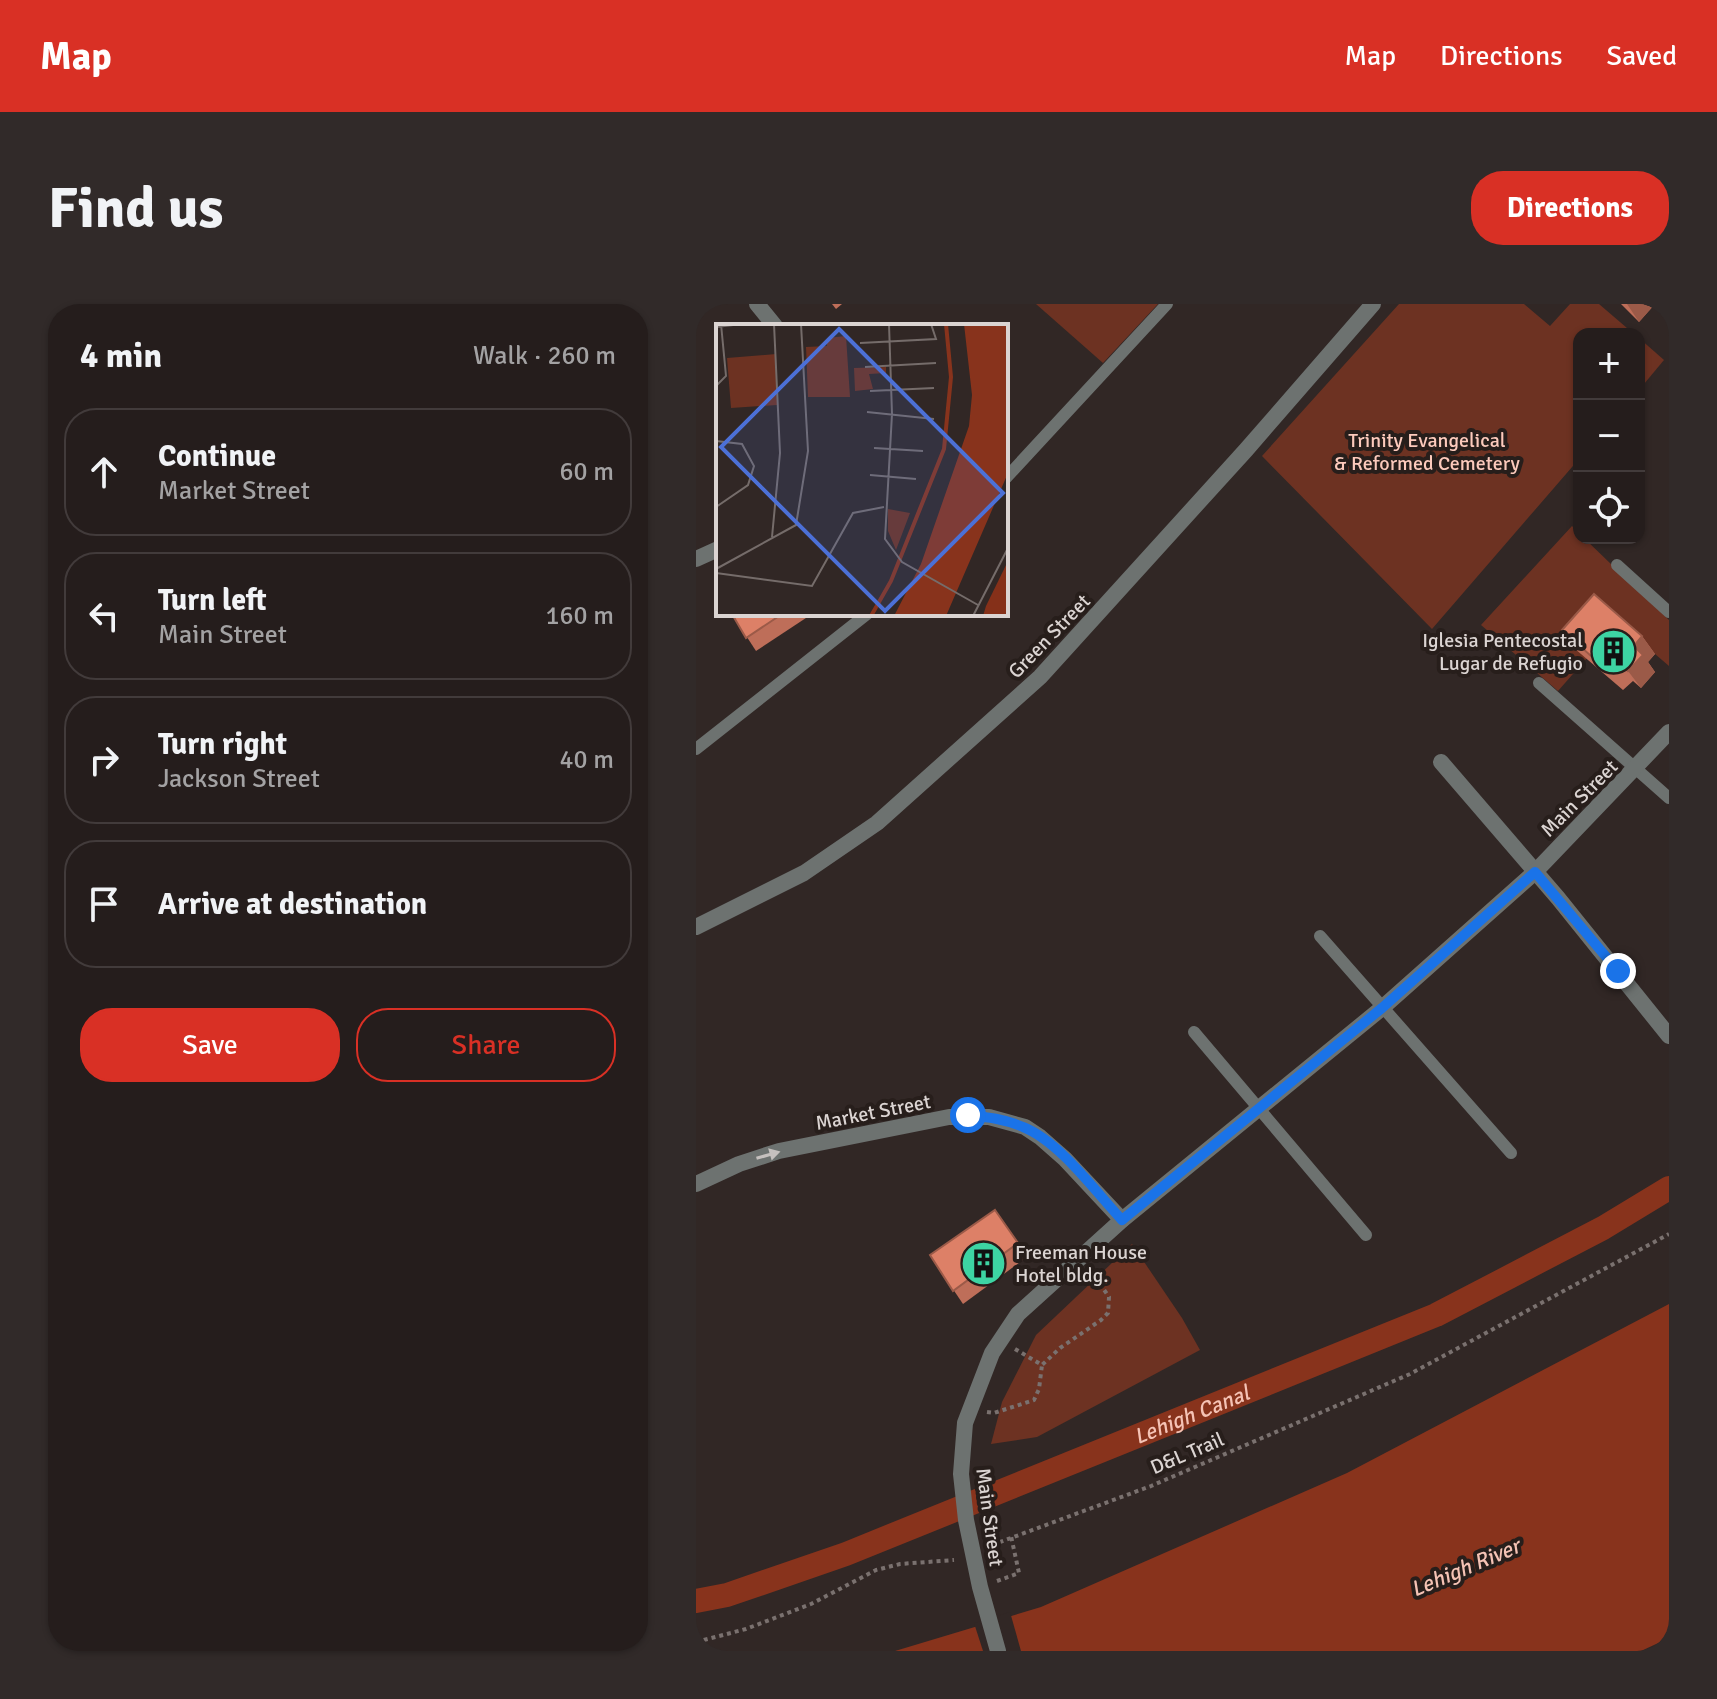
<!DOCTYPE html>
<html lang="en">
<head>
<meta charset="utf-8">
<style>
  :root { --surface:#251d1c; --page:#312a29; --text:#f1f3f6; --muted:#a3a2a3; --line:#423b3b; --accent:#d93025 }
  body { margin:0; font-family:Signika,sans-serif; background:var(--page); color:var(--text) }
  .controls { position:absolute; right:24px; top:24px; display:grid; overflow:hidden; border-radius:16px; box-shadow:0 2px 6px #0004 }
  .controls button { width:72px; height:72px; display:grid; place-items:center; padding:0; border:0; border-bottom:2px solid var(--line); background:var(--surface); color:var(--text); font:40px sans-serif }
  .stop { position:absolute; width:24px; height:24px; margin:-18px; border:6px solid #1a73e8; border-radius:50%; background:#fff }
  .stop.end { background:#1a73e8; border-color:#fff; box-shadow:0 2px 8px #0008 }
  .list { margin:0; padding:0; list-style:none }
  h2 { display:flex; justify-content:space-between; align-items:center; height:104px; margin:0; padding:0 32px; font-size:34px }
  h2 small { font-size:26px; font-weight:400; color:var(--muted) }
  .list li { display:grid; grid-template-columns:52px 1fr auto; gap:24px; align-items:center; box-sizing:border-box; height:128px; margin:0 16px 16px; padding:0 16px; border:2px solid var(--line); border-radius:32px }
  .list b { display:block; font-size:30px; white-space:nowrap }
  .list p { margin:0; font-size:26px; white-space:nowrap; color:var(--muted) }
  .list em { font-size:26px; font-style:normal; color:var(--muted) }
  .actions { display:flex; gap:16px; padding:24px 32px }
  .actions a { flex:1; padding:18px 0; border:2px solid var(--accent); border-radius:32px; text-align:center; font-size:28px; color:var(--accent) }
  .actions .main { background:var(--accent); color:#fff }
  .icon { flex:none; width:44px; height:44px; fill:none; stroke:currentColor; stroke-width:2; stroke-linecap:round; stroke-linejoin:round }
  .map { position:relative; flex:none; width:973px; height:1347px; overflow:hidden; border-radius:32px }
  header { display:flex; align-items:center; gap:48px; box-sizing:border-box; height:112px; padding:0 40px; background:var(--accent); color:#fff }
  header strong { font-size:38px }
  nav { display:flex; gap:44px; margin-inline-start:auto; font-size:28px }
  .intro { display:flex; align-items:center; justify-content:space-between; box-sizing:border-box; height:192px; padding:0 48px }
  h1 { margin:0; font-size:56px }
  .button { padding:20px 36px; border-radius:32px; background:var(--accent); color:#fff; font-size:28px; font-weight:700 }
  main { display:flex; gap:48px; padding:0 48px }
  aside { flex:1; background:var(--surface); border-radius:32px; box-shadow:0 2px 6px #0004 }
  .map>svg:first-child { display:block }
</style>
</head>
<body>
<header>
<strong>Map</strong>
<nav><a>Map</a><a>Directions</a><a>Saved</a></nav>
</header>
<div class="intro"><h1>Find us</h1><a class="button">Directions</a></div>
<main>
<aside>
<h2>4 min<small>Walk · 260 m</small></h2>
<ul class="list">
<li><svg class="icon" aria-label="ahead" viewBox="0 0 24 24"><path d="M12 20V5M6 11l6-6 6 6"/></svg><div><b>Continue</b><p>Market Street</p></div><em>60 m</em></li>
<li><svg class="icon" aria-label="left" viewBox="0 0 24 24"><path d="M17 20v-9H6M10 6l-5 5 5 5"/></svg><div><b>Turn left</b><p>Main Street</p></div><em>160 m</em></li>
<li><svg class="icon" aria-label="right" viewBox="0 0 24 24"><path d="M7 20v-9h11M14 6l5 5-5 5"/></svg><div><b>Turn right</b><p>Jackson Street</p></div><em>40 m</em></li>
<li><svg class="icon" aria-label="arrive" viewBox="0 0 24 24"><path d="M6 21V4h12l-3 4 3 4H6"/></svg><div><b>Arrive at destination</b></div></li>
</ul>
<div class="actions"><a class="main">Save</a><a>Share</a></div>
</aside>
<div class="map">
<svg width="973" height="1347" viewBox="0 0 973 1347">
  <rect width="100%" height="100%" fill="#312725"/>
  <!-- green -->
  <g fill="#6d3222">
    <polygon points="340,0 462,0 407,59"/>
    <polygon points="703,0 828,0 854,22 874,0 903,0 938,30 883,30 883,155 736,325 566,152"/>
    <polygon points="943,34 968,56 943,86"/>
    <polygon points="876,222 883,229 883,234 888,234 973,316 973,362 910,308 879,343 891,354 862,387 785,321"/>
    <polygon points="436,940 486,1014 504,1046 341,1133 295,1140 306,1098 340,1031"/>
  </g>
  <!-- water -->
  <polygon fill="#88331c" points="973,1000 973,1334 945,1347 199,1347 345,1303 651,1169"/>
  <!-- pier -->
  <polygon fill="#312725" points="314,1308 325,1347 287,1347 278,1319"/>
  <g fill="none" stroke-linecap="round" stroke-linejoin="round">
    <!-- canal -->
    <path stroke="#88331c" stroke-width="24" id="s1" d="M0,1297L31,1291L150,1250L740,1011L907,924L973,884"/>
    <!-- path -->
    <g stroke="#7a716f" stroke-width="4" stroke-dasharray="4 4" stroke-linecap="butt">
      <polyline points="319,1045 346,1061 364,1044 405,1016 412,1009 413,993 395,967"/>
      <polyline points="291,1108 298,1109 338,1096 343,1085 346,1061"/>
      <polyline points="296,1241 455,1182 714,1070 973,930"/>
      <polyline points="301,1277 323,1269 315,1232"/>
      <polyline points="0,1338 50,1325 115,1300 180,1266 204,1260 258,1256"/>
    </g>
    <!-- service -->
    <g stroke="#6d7270" stroke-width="12">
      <polyline points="310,174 471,0"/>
      <polyline points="921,261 973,308"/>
      <polyline points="843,379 973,494"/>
      <polyline points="0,445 171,310"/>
      <polyline points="624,632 815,849"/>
      <polyline points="498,728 670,931"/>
    </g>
    <!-- minor -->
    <g stroke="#6d7270" stroke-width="16">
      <polyline points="61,0 79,22"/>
      <polyline points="0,255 22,245"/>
      <polyline points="745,458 862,594 973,732"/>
      <polyline points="0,623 108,569 181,519 344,373 550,146 677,0"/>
      <polyline points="0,880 43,860 83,847 253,813 293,813 329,823 344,833 369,855 426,916"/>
    </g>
    <!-- tertiary -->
    <polyline stroke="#6d7270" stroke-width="16" points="302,1347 284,1283 270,1216 265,1170 269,1119 296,1049 322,1010 426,916 686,704 839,568 973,428"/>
  </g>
  <!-- wall -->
  <g fill="#be6e59">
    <polygon points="136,0 146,0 140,5"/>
    <polygon points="925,0 959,0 943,18"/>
    <polygon points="36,310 116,310 60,347"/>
    <polygon points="866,326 946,332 959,350 952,358 959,368 945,384 937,377 927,386 878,344"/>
    <polygon points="299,906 331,953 267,1000 234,951"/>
  </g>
  <!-- shaded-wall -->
  <g fill="#9b5a48">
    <polygon points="931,0 959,0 943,18"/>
    <polygon points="946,332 959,350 952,358 959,368 945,384 932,367 938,342"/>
  </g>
  <!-- building -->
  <g fill="#dd8067" stroke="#9b5a48" stroke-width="2">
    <polygon points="898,290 946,332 938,342 947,351 932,367 925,360 914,369 866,326"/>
    <polygon points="36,310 86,310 50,334"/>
    <polygon points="299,906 322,939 257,987 234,951"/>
  </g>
  <!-- one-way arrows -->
  <defs><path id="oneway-solid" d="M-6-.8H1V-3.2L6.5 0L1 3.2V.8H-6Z" transform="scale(2)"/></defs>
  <use fill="#c5c0be" href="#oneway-solid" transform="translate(72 851) rotate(-16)"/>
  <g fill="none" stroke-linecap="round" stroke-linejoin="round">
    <!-- route -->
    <path stroke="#1a73e8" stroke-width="10" d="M272,811C291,813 309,815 327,823C363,837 399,887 426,916L686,704L839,568L922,667"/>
  </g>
  <!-- icons -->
  <defs>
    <symbol id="building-disc" viewBox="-11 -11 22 22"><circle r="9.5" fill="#3dd4a3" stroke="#271e1b"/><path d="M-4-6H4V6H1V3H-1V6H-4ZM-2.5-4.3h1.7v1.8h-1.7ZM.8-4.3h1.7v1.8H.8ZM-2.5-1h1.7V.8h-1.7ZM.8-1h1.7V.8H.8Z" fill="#111"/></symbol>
  </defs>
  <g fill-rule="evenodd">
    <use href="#building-disc" x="892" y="322" width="51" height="51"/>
    <use href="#building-disc" x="262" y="934" width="51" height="51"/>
  </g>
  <g text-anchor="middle" stroke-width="8" stroke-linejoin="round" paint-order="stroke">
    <!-- park labels -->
    <g font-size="20" fill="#fccabc" stroke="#271e1b">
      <text x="731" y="143">Trinity Evangelical<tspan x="731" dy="23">&amp; Reformed Cemetery</tspan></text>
    </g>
    <!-- street labels -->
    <g font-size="20" fill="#dbd4d2" stroke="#271e1b">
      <text transform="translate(353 332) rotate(-46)" y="7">Green Street</text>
      <text transform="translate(883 494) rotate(-45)" y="7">Main Street</text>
      <text transform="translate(177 808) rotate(-11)" y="7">Market Street</text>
      <text transform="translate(491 1149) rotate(-23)" y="7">D&amp;L Trail</text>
      <text transform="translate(294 1213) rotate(82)" y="7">Main Street</text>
    </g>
    <!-- poi labels -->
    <g font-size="20" fill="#dbd4d2" stroke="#271e1b" text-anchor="end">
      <text x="887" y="343">Iglesia Pentecostal<tspan x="887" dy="23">Lugar de Refugio</tspan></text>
      <text x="319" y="955" text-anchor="start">Freeman House<tspan x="319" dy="23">Hotel bldg.</tspan></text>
    </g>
    <!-- water labels -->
    <g font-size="22" font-style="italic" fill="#f5c3b5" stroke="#271e1b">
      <text dy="8" stroke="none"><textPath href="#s1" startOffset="530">Lehigh Canal</textPath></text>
      <text transform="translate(769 1263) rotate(-23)" y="8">Lehigh River</text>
    </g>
  </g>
  <!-- overview -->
  <g transform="translate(20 20)">
    <rect width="292" height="292" fill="#312725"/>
    <path d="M130,12L134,73H92L90,23L111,22V14ZM60,30L61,81L15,84L11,34ZM170,43V49L153,50L157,65L139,67L138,44ZM172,185L194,189L180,226L172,207Z" fill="#6d3222"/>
    <path d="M292,237V292H267L270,282Z" fill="#853019"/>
    <path d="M248,0H292V149L230,292H178L205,240L253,102L256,71Z" fill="#88331c"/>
    <path fill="none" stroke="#88331c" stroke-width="4" d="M155,292L175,257L228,125L235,53L230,0"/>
    <path fill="none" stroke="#756c6a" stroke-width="2" d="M173,0L176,90L169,215L186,238L262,281M0,3L26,0M144,19L220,15L215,0M149,43L220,39M0,62L10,52L5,0M154,67L218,64M151,88L218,95M0,117L26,120L38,142L32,161L0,183M158,124L207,127M154,151L200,155M56,213L64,129L58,0M0,245L80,201L92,127L85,0M0,249L96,262L137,189L168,183M257,292L292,224"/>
    <path fill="#4c70d6" fill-opacity="0.15" stroke="#4c70d6" stroke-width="4" d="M123,5L287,169L169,287L5,123Z"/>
    <rect width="292" height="292" fill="none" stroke="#dbd4d2" stroke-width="4"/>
  </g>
</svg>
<div class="controls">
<button>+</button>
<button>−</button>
<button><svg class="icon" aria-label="locate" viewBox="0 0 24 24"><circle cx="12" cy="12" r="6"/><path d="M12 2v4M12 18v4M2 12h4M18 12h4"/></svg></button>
</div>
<div class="stop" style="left:272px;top:811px"></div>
<div class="stop end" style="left:922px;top:667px"></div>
</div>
</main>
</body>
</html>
